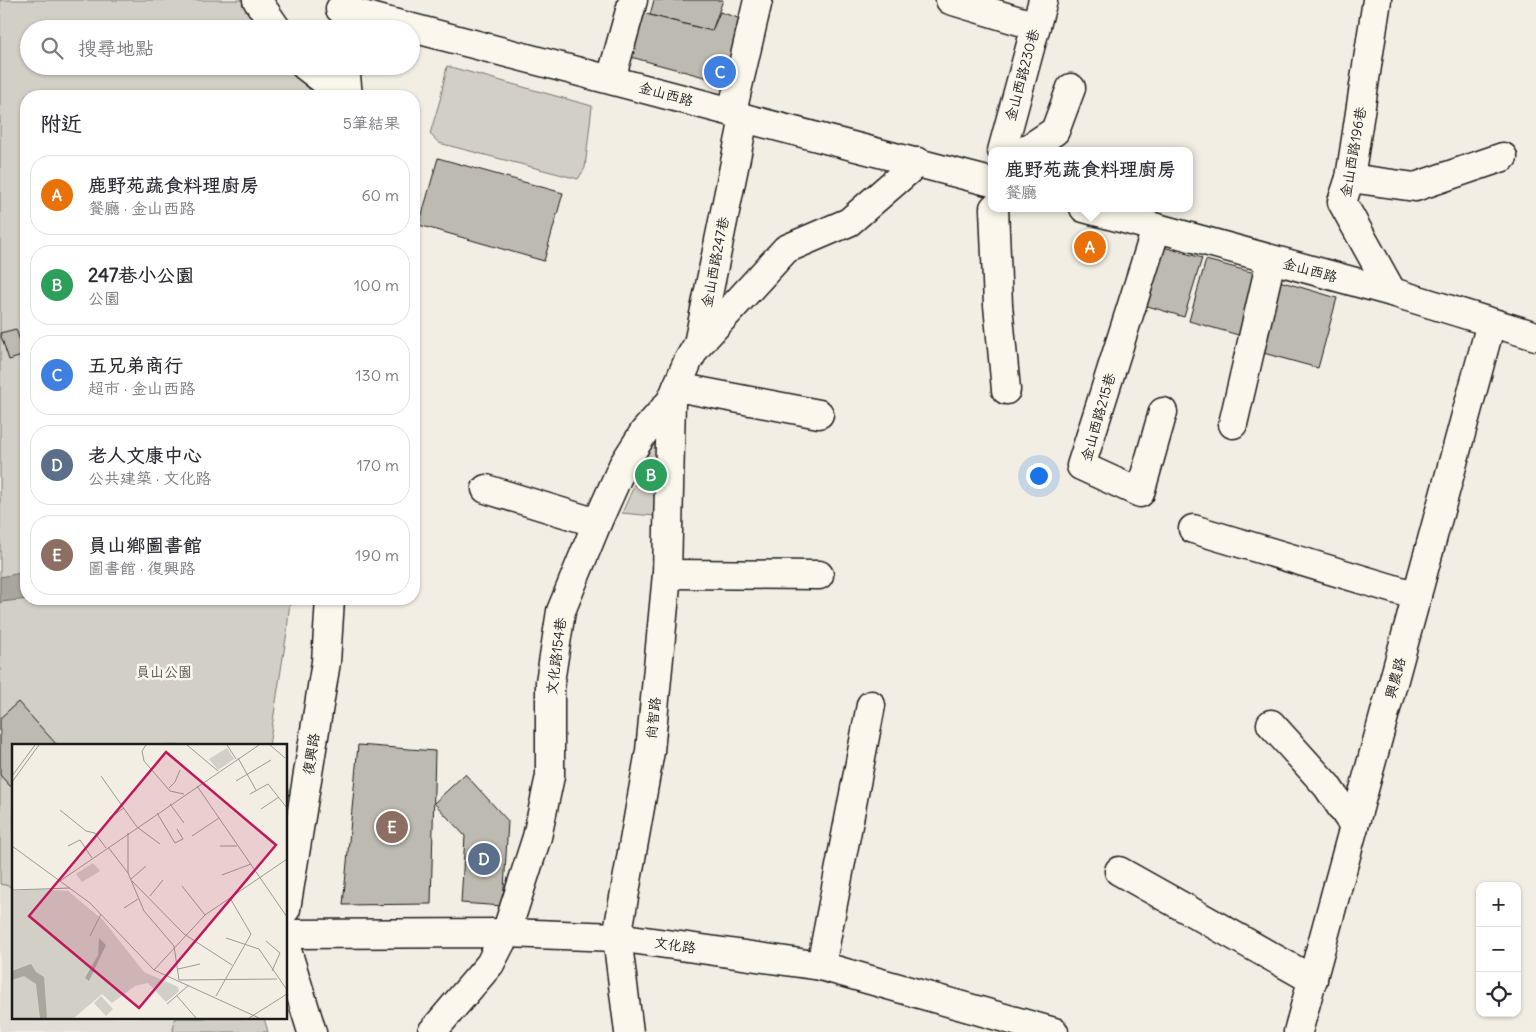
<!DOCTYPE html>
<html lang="zh-TW">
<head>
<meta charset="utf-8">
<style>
  :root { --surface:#fff; --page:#f2f2f3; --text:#2b2b33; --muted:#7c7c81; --line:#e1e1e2; --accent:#1f6fb2 }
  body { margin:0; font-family:Delius,"LXGW WenKai TC",sans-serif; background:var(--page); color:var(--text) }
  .controls { position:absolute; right:15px; bottom:15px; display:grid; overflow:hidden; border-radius:10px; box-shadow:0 1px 4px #0004 }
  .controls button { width:45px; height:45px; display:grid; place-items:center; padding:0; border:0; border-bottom:1px solid var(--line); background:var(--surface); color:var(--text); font:25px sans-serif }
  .you { position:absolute; left:1038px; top:475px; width:18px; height:18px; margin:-12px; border:4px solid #fff; border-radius:50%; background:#1a73e8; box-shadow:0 0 0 8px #1a73e833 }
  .badge { display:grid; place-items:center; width:32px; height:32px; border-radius:50%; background:var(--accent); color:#fff; font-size:16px; font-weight:700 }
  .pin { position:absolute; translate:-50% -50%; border:2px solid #fff; box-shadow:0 1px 5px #0006 }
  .popup { position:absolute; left:988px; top:147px; width:205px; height:65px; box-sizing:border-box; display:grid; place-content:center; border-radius:10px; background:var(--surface); filter:drop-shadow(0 1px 4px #0005); font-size:16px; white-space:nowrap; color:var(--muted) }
  .popup b { font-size:19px; color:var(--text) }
  .popup::after { content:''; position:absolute; left:50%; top:100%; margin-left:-10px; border:10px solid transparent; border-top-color:var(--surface) }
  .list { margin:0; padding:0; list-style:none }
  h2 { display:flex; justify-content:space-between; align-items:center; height:65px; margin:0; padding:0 20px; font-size:21px }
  h2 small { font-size:16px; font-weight:400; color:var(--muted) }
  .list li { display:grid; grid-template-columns:32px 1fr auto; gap:15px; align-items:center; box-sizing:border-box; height:80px; margin:0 10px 10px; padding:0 10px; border:1px solid var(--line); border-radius:20px }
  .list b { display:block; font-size:19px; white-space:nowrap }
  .list p { margin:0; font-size:16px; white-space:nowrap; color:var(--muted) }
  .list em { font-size:16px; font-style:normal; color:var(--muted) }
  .icon { flex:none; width:28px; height:28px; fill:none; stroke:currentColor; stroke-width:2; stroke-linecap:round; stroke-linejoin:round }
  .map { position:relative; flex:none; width:1536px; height:1032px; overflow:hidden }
  .search { position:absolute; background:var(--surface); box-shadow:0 1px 4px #0004; left:20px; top:20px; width:400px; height:55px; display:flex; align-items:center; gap:12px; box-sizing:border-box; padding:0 18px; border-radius:28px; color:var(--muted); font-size:19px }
  .panel { position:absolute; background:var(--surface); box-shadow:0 1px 4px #0004; left:20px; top:90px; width:400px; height:515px; border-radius:20px }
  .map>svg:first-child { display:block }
</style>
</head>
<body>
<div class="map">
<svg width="1536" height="1032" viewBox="0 0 1536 1032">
  <rect width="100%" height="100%" fill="#f2eee4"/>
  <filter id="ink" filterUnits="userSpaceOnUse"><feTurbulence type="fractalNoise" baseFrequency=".02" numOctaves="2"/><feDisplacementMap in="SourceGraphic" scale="10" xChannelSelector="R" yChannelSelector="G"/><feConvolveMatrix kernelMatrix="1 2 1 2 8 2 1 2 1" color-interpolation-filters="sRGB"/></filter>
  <g filter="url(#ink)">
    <!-- built -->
    <polygon fill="#e2ded5" points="0,884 14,887 14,1018 175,1018 173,1032 0,1032"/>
    <!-- green -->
    <g fill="#d2cfc6" stroke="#777671">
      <polygon points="0,0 244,0 265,29 29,29 29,66 292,66 314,96 26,96 26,599 290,599 287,632 269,746 14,746 14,887 0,884"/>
      <polygon points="447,66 592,106 585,168 578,179 439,143 430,134 440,100"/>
      <polygon points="657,434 665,517 622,513"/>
      <polygon points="175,1018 264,1018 268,1032 173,1032"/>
    </g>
    <!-- water -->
    <polygon fill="#a9a6a0" stroke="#716f6b" points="26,572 26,599 29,599 0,602 0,577"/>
    <!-- building -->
    <g fill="#bdbab1" stroke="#1c1c1c">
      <polygon points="654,0 723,0 712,31 650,15"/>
      <polygon points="638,12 712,31 720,12 747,21 737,55 708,78 627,56"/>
      <polygon points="438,158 563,193 544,261 419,225"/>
      <polygon points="1160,246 1202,258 1184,317 1141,304"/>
      <polygon points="1206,260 1259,274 1242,336 1189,321"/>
      <polygon points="1276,280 1337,298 1318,368 1256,351"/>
      <polygon points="16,329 25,355 9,360 0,333"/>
      <polygon points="18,702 58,746 14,746 14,786 10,786 0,775 0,718"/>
      <polygon points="358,745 435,751 431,904 343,905"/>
      <polygon points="465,774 508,821 503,906 461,903 465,836 434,803"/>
    </g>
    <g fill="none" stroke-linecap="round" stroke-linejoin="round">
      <defs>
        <g id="minor">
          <polyline points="257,0 277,29"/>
          <polyline points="950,0 1036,26"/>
          <polyline points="1377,0 1350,178 1342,202 1392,292"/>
          <polyline points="340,9 732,112 744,118 991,182"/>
          <polyline points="305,66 344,96"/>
          <polyline points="345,66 348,96"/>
          <polyline points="611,79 633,0"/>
          <polyline points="732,112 758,0"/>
          <polyline points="1002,151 1043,0"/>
          <polyline points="1025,151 1055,131 1071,88"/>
          <polyline points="1350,178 1415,187 1503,157"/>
          <polyline points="994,208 998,305 1006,390"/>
          <polyline points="1084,208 1392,292 1536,336"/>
          <polyline points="1156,229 1081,466 1140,493 1163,412"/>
          <polyline points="699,344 786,249 849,222 918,162"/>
          <polyline points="677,387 819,414"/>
          <polyline points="1233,424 1271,260"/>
          <polyline points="486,489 597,523"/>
          <polyline points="1193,529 1417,596"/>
          <polyline points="667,574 819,575"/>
          <polyline points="1271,724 1327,786 1354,826"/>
          <polyline points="1119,871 1313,980"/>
          <polyline points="286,909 326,662 330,599"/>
          <polyline points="286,934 506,933 617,937 821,966 1054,1032"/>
          <polyline points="286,947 312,1032"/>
          <polyline points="821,966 871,705"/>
          <polyline points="432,1032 490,964 506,933 537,837 550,776 550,682 561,611 597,523 623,465 644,432 671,401 688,361 698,344 744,118"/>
          <polyline points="629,1032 617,937 650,751 667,574 671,401"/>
          <polyline points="1298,1032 1491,323"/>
        </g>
      </defs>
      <!-- minor casing -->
      <use href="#minor" stroke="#1c1c1c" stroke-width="31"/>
      <!-- minor -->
      <use href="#minor" stroke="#fbf7ec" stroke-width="28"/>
    </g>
  </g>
  <g text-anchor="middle" stroke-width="5" stroke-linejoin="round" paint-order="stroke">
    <!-- street labels -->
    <g font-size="14" fill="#1c1c1c" stroke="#fbf7ec">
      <text transform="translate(1022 75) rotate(-75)" y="5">金山西路230巷</text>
      <text transform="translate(666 94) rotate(15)" y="5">金山西路</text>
      <text transform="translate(1353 152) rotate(-80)" y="5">金山西路196巷</text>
      <text transform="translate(715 262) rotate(-79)" y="5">金山西路247巷</text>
      <text transform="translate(1310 270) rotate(15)" y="5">金山西路</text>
      <text transform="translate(1098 417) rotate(-74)" y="5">金山西路215巷</text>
      <text transform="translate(556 656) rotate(-83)" y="5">文化路154巷</text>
      <text transform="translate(1395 678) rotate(-75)" y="5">興農路</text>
      <text transform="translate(653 718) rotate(-84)" y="5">尚智路</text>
      <text transform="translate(311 754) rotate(-81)" y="5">復興路</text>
      <text transform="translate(675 945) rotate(8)" y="5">文化路</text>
    </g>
    <!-- park labels -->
    <g font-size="14" fill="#53524f" stroke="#fbf7ec">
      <text x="164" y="677">員山公園</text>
    </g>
  </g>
  <!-- overview -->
  <g transform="translate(12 744)">
    <rect width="275" height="275" fill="#f2eee4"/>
    <path d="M215,4L222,15L206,26L197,15ZM81,119L88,127L70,138L64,130ZM28,145L56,147L91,176L132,228L166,243L167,247L154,258L136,239L123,242L100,259L90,250L62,274H0V147ZM89,252L101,265L94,272L82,259Z" fill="#d2cfc6"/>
    <path d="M87,194L94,201L77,237L73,234L86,211ZM19,220L24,228L32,233L35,274H28L24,240L12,232L0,236V227Z" fill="#a9a6a0"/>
    <path fill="none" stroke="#9c9a94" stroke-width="1" d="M134,1L130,7L132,17L158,47L172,50M175,1L206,27M215,1L224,15M258,1L273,14M226,14L244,46M0,32L23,1M89,32L125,83L148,100M224,37L259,16M0,38L27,1M185,42L275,173M157,44L163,38L168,26M238,50L256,40L275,64M158,60L172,79M249,65L267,53M48,66L74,87L83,89L94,104M145,69L163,99L171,95L165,85M97,74L112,64M180,92L207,74M0,102L78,159L142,226L247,274M56,102L68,96L80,114M208,102H225M96,103L116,129L132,167L162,202L167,236L265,235M116,129V89M210,131L239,120M119,135L134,122M48,137L247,1M120,137L172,190L220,221M170,142L193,171M0,146L58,144M138,152L151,136M112,164L126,155M78,192L89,170M214,194L247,205L275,246M254,197L268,209L260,227M166,225L188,220M142,226L193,171L275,115M165,252L184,274M204,252L239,190L218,154M155,260L177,241M237,274L275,250"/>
    <path fill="#c2185b" fill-opacity="0.15" stroke="#c2185b" stroke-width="2.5" d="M154,8L264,101L127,264L17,172Z"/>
    <rect width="275" height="275" fill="none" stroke="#1c1c1c" stroke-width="2.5"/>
  </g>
</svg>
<div class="controls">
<button>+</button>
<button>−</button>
<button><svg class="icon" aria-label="locate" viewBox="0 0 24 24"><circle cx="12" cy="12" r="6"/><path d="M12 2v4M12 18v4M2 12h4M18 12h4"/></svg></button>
</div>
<div class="you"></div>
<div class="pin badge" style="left:1090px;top:247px;background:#e8710a">A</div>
<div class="popup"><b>鹿野苑蔬食料理廚房</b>餐廳</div>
<div class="pin badge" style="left:651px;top:475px;background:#2e9e5b">B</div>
<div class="pin badge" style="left:720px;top:72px;background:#3f7fe0">C</div>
<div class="pin badge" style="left:484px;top:859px;background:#5c6f8a">D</div>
<div class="pin badge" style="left:392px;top:827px;background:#8d6e63">E</div>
<div class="search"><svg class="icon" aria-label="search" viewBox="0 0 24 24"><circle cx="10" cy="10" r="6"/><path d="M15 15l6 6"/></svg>搜尋地點</div>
<section class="panel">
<h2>附近<small>5筆結果</small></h2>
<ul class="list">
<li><span class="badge" style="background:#e8710a">A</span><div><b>鹿野苑蔬食料理廚房</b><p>餐廳 · 金山西路</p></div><em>60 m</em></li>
<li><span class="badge" style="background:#2e9e5b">B</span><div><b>247巷小公園</b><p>公園</p></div><em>100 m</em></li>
<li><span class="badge" style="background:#3f7fe0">C</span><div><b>五兄弟商行</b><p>超市 · 金山西路</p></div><em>130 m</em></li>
<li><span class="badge" style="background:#5c6f8a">D</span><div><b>老人文康中心</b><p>公共建築 · 文化路</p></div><em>170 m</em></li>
<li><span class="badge" style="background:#8d6e63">E</span><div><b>員山鄉圖書館</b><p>圖書館 · 復興路</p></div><em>190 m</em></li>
</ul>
</section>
</div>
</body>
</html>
